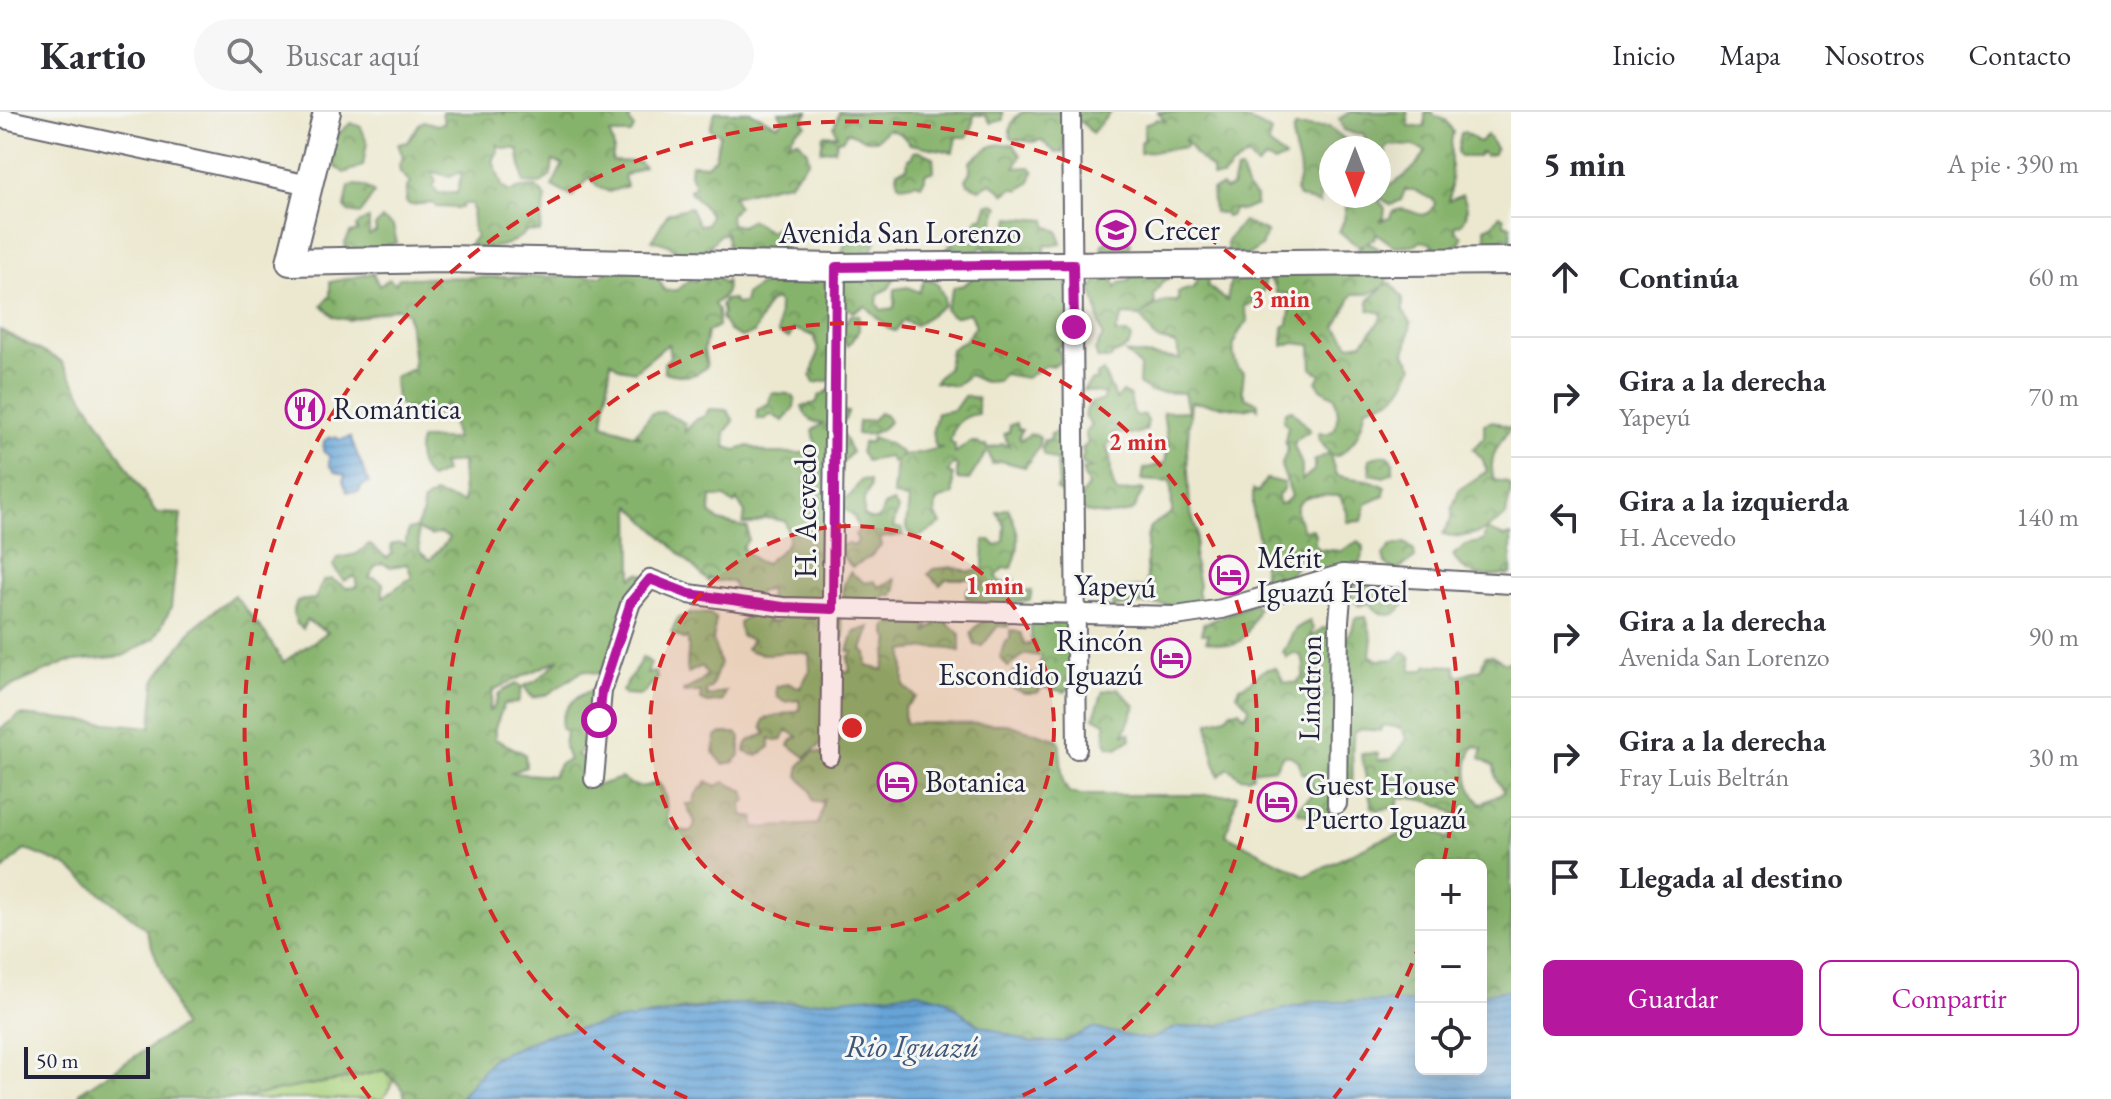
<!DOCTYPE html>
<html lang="es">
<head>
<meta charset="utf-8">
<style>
  :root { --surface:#fff; --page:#f7f7f7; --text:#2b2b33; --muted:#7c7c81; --line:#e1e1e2; --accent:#b5179e }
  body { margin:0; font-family:"EB Garamond",serif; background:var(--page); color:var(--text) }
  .controls { position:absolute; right:24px; bottom:24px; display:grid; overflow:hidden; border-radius:12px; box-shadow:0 8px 32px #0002 }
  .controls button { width:72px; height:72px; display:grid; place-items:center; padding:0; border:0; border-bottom:2px solid var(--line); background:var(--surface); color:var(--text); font:40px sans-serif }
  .compass { position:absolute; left:1319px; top:24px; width:72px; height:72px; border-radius:50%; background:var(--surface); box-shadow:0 8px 32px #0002; rotate:180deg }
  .scale { position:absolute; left:24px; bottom:20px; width:126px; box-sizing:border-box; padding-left:8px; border:4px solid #22223b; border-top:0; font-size:22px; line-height:28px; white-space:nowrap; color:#22223b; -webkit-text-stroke:6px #f6f6f2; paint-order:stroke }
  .stop { position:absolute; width:24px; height:24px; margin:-18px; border:6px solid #b5179e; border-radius:50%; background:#fff }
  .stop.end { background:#b5179e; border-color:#fff; box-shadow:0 2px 8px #0008 }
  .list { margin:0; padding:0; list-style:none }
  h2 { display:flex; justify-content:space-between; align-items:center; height:104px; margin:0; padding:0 32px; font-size:34px }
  h2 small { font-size:26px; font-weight:400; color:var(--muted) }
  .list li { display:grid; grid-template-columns:52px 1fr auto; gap:24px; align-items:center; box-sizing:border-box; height:120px; padding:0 32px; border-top:2px solid var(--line) }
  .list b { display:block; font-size:30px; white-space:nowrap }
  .list p { margin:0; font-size:26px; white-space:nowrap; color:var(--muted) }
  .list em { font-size:26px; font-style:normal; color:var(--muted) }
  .actions { display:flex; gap:16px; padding:24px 32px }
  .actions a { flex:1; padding:18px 0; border:2px solid var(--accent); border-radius:12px; text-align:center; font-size:28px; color:var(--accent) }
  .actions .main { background:var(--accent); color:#fff }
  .icon { flex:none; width:44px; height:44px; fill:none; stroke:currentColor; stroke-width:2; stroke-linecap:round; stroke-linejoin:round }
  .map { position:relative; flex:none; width:1511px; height:987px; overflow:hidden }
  header { display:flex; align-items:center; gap:48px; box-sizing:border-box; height:112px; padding:0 40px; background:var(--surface); border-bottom:2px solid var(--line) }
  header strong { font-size:38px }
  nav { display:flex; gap:44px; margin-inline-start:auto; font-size:28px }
  .search { width:560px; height:72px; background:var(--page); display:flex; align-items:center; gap:20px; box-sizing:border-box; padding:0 28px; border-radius:44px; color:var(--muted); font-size:30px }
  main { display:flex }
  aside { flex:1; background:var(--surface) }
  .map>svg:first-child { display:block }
</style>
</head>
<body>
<header>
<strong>Kartio</strong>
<div class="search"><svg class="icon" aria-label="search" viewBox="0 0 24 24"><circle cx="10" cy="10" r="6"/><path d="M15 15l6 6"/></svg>Buscar aquí</div>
<nav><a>Inicio</a><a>Mapa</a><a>Nosotros</a><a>Contacto</a></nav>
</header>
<main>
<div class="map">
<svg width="1511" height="987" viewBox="0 0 1511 987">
  <defs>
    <pattern id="grass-tufts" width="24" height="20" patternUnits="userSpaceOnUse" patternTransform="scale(2)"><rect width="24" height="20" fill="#a9d17c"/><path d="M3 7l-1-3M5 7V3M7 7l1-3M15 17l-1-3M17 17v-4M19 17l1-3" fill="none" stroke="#91b36c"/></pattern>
    <pattern id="forest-crowns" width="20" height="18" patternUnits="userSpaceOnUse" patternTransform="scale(2)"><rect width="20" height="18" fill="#86b36c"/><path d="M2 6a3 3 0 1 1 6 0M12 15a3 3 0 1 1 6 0" fill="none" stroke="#6d915a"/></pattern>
    <pattern id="water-rules" width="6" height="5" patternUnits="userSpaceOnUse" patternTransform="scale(2)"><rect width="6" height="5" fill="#66a4d8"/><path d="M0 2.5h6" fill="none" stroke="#5485b0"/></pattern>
  </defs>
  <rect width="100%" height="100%" fill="#f6f6f2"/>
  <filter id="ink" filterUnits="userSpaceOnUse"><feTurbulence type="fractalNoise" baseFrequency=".0125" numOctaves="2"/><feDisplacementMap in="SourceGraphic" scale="16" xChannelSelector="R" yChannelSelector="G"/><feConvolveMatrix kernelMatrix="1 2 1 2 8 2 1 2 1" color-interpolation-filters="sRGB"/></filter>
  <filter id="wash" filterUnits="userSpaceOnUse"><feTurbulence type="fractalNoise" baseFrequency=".006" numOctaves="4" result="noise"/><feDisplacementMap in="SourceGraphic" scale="32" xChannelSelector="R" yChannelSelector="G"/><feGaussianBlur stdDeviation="1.8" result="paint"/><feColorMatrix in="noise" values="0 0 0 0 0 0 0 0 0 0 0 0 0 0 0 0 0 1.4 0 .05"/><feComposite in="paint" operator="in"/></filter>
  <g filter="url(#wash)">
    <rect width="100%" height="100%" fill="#ece8cf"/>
    <!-- grass -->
    <path fill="url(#grass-tufts)" stroke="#667a5c" stroke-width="2" d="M384,958L394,968L383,987H242C289,973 338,972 384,958Z"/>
    <!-- forest -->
    <g fill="url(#forest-crowns)" stroke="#546a54" stroke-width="2" fill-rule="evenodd">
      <path d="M442,0H504V2L506,0H577L587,4L589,0H632L629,8L634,16L631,22H610L614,36L612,49L639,50L644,55L624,64L627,74L609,80L597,74L590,65L572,85L552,74L563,52L553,49L551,63L540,72L524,71L518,37L502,36L497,32L498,39L493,49L502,74L509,80L521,76L536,75L546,85L540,120L527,119C509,136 490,138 467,135L476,124L473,119L472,92H463L462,96L436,95L433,91L410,93L406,90L407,75L411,71L400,60L399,53L403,45L398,32L408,30L419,12L424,9L437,13L444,11ZM432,60L449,64L462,60L457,81H438L433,74L436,70Z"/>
      <path d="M715,0H751L777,13L783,8L779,0H808L803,8L806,13L796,19L788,31L798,28L807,39L809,48L789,71C769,74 752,80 733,84L738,94L730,103L731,112L741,114L751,108L769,119L778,114L789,126L785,138L759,141L747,138L741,146L728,137L726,121L719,123L711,133L712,144L678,142L669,133L652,128L668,101L690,95L699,113L707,112L710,102L689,78L695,75L690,62L691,52L707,53L715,45L720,22L710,17Z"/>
      <polygon points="839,0 1003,0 1003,8 991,11 985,3 974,3 972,17 967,25 956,25 953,40 910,32 901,22 888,17 876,28 867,28 847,20 843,27 837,28 835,37 821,39 823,23 837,23 834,15"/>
      <path d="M1023,0H1111L1092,21L1082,10H1069L1063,40L1056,41L1041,28L1035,30L1011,27C1007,17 1014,4 1023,0Z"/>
      <path d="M1158,0C1193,0 1247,0 1271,20L1268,31L1285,46L1274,51L1265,47L1257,54L1248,44L1231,55L1223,65H1212V57L1195,42L1186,28V35L1140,41V30L1144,28V12L1158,7L1165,9Z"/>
      <path d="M1350,0H1407L1409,15H1425V0H1432L1435,4L1446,8L1453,20C1447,42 1455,66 1449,89L1462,83C1469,94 1469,104 1460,113L1456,112L1455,118L1462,124L1460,131L1443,140H1433L1431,131L1421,129L1416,133L1394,134L1376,121L1375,126L1367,130C1388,141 1398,148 1385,173L1391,171L1403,186V199L1411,211L1405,242L1413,254C1401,284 1396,287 1366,295C1362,315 1356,334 1337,344L1330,343L1336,363C1355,369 1367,364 1385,375L1384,384L1366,392L1362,409L1347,410V400L1340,384C1327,383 1298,381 1297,398C1296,405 1301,412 1303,418L1313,417L1316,425L1314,430L1319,437L1341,439L1358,429L1364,436L1360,450L1355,454L1318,464L1312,461L1304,439L1297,433L1296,455L1288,465H1279L1263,476V454L1255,433L1259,427L1253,404V378L1258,380L1266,367L1284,371V377L1278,383L1279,392L1284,391L1292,384L1281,354L1288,336L1285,329L1288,314L1283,309L1285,300L1292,298L1310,318L1296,328L1294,334L1302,353V368L1314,358V349L1329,341L1318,326L1319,321H1329L1335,317L1338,302L1335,285L1321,277L1317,270L1321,262L1312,257L1311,233L1294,231L1283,234V215L1288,212L1292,186L1289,182L1276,181L1275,174L1269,167L1270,162L1352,144L1364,132L1358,134L1339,120L1344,108L1347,88L1338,84H1379V82L1380,90L1385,96L1384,105L1380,109L1390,106L1392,100C1413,89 1421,117 1435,92L1434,88L1414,78H1405L1401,88L1391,93L1382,87L1380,77C1401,70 1415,58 1426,39L1413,34L1390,33L1385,38L1386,46L1379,50V36H1360L1366,29L1363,21L1355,22L1344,18L1339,7ZM1383,175L1368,189L1369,198L1382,201L1381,207L1362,231L1350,233L1336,215L1353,182H1368Z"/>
      <path d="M351,11L361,15L367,30L363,54L344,61L325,47C329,29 337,22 351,11Z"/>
      <path d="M1295,15H1329L1347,29L1346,36H1331V56C1318,66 1319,76 1320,92L1299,85L1296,79C1297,73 1300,66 1300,60C1299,44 1289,30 1295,15Z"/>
      <polygon points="1465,20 1479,30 1487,23 1496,36 1494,42 1485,44 1482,40 1477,45 1460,45 1457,41 1461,21"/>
      <path d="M1013,32L1021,43L1015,56L1030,55L1034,60L1029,71L1019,78L1013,76L1005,82L991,71L979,77L968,72L966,68L970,59V50C988,35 987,32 1013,32Z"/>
      <polygon points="920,39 933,45 934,59 925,62 925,67 921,73 916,71 902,74 898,71 897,59 907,56 908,47 912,45 913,40"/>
      <polygon points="1241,58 1248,78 1256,85 1256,93 1242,99 1234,97 1230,104 1226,105 1224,101 1214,101 1212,78 1222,74 1225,78 1232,75 1236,59"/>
      <polygon points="355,73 364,74 374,81 360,102 348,100 345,95 349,74"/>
      <polygon points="992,91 999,95 992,114 1000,120 1001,126 1006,124 1010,105 1046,108 1047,114 1058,119 1061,131 1052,134 1045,133 1044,141 1020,144 1004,137 987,139 983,134 971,144 947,145 946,138 959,122 977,122 975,111 978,106 983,106 987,93"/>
      <polygon points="1500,103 1504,106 1504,112 1511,114 1511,129 1503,125 1494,136 1485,133 1485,116 1492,113"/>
      <polygon points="369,107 369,123 376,120 375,114 382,107 393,114 397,131 346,142 345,131 350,121 358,119 356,115 360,110"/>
      <polygon points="1243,109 1267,120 1261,134 1248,143 1227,139 1227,128"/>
      <polygon points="861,117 873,122 876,129 872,139 867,141 869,145 841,143 845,131"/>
      <path d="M1120,125L1122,130H1131L1130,135L1125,136L1124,158L1113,169L1116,176L1120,171L1129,169L1135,157L1167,144L1170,166L1163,169L1154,183L1155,192L1141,203L1164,189H1178V180L1193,176L1203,156L1210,159L1208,174L1227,189L1232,161L1255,155L1265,166L1264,177L1257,190L1244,194L1248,209C1234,224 1229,236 1238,256L1244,260L1242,278L1245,285L1258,291V297L1255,294L1244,297L1191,290L1187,338L1190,398L1197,420L1194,447L1199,474L1197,480L1201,491L1199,494L1140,492L1112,496L1114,478L1146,475C1149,460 1144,424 1150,416C1155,410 1165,405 1172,401L1171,370L1142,368L1144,357L1165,351L1168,334L1163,300L1188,299L1184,281L1150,280L1139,272L1140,254L1126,241L1180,247L1176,232L1156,227L1140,204L1123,203L1115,221H1127L1132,226L1128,235L1112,243L1111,247H1098L1095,238L1103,224C1097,206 1099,195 1091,177L1105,159L1101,134L1109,126Z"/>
      <path d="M995,147L1079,167C1091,196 1084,222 1055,237L1060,239L1061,250L1052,254H1045L1026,266L1003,262L998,269L984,270L969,263L955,274L934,270L948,255L951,237L964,229L976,214L969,201L954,205L945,198L954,175L964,173Z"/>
      <path d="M606,159H653L651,165L658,166L665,179L677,178L690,167L695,170L702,159L716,163L724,172L726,168C729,180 724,185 714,192L718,198V214L707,220L704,239L707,254C693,268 682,264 664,260V251L670,245L668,232L635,259L619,256L611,249L603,312L641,325L636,321L652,301L663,300L685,311V320L695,308L705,304L709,297L727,298L734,309L725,320L726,335L736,338L749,334L767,341H817L813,318L822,312C811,310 805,305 802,294L816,291L819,284L835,275L838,298L848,300L845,308L838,314L852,340L842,351L831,433L823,442L818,454L828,461L844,519L843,527L837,530L841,549L840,559L850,560L848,545L853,540L848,539L854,520L870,515L862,538L866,540L867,554L883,558L890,528L886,523V514L903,504L907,490L930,509L926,521L936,511L945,509L960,522V539C941,534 923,536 904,539V574L916,585L904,596L905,611L1007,612L1059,628L1063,670L1069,681L1081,683H1237L1226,723L1306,764L1380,728L1427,716L1448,727L1457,704C1442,690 1418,686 1399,685L1397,695L1377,698L1372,695L1361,642L1378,641V648L1392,647L1407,627L1401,616L1383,613L1380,619L1361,617L1354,621C1349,643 1357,665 1348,687L1337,692L1336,706L1330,711C1320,703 1309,705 1298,700L1299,694L1313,683L1310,667L1306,662L1301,661L1299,650L1291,644L1283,643L1275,656L1251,659L1253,663L1248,666L1240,665L1228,656L1219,664C1214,650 1208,624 1209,610L1226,605L1231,599L1239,598L1244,604L1248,600L1249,595L1237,582L1240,575C1254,571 1258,555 1276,556L1284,570L1296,571L1303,565L1304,552L1301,544L1294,541L1287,546L1283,540C1296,520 1287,519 1310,509L1313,517L1310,525L1323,516L1332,517L1340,534L1352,518L1355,506L1366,505L1372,526L1370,543L1378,548L1395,547L1403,539L1411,546V558H1423L1428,553L1455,554L1457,564L1481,557L1485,544L1492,543L1505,551L1511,549V879L1481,882V753H1421V890H1314L1220,913L1175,916L1149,929L1093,916L1064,930L1030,931L977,912L944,887L734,892L685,897L547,923L494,945L459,987H405L403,977L384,958C337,972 289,973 242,987H79L80,980L182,914L145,816L67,754L25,737L0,761V617L20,603L151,615L155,568L193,516L234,483L265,521L283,550L328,520L306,508L303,517L297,512L293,501L297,489L315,487L323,469L331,467L347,476L357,475L355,464L344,469L333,454L338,446L357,442L369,432L387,446L392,442L391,433L399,430L405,434L408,418L416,416L423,401L422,391L434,382L463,391L462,349L442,352L445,360L430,367C420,358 414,340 421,327H456L447,291L438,302C404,300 395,301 394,265L413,257C415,239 409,220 408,201L396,196L349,208L334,205L322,193L330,184V170L373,161L379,174L389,167L396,172L398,166L602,164ZM711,385H725L734,392L737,388L745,401L743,412H752L766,406L785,409C795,438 782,434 765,452L757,449L742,436L748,428V416L719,409L710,401ZM631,394L709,470V466L716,469H732L737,482L750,488L761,479L770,478L769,486L779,500V509L766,510L773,502L753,498L739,511L741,524L752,528L746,537C772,549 781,535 809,542L810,558L800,576L788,571L776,575L777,585L785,590L799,588L800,598L764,607L762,615L766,622C755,627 745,626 745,640L757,644L770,635V626L775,629L782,628L787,618L798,625L792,628L789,633L805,645L836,621L842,613L833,651L823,641L813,640L800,653L798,664L811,679L813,689L821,690L824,687L818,712L755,716V706L743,703L742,691L747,689L744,679L725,670L716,674L707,669L696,682L693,692H686L695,710L692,720H689L671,716C663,701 671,681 657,670C644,677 633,676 621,666L599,673L581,671L580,666L590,661L587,648L576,643L590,630L595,577C577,583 562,595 561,616L566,620L564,635L569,648L559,652L553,664L510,661L526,655L525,642L495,627V616L504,592L518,591L522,575L516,572L499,581L493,597L489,599L493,578L560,547L536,569L524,574L532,586L548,582L584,558L598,562L614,552L644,482L645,463L639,461L632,466ZM417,417L431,424L440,421L450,426L430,448L420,440ZM382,451L391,455L407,452L412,465L383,485V471L375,466H369L375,454ZM1474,634L1483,637L1480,646L1494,654L1496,667L1504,680L1481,692C1466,676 1463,654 1474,634Z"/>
      <polygon points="898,159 889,176 878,182 877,192 881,198 894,196 895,177 908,175 919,180 925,167 937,171 944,185 944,193 916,213 903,209 895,219 889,217 865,194 853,200 841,191 840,210 847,209 851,203 859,203 859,218 848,234 840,225 832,268 814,271 811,265 818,239 814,224 794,217 789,226 778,221 779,192 776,187 768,191 754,221 741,225 729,219 721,206 723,200 721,193 724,188 733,187 736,192 744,191 746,182 760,173 783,173 790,166 849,167 852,170 860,164"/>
      <polygon points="0,218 61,249 156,401 181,402 171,496 155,526 123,544 67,550 0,579"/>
      <path d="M1103,259L1116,288L1122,280L1130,284L1134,302L1138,305L1144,303L1148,309L1146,318L1135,322L1112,321L1114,325L1106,335C1115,350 1106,362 1117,381L1142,377L1144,379L1138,387L1135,397C1123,405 1091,405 1080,396L1082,383L1088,374L1082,358L1091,356L1083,352L1081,348L1084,343L1082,337L1088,331L1085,321L1092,314L1084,303L1090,291L1101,289L1105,282L1083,278L1092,268H1097V263Z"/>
      <polygon points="771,281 789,282 795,287 794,295 783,309 770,302 765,307 757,307 757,298 769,291"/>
      <path d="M964,284L978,286V302C956,305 953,317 950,330L955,333V341L970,330H978L981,334L986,333L987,337L1003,332L1009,334L1004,322L1009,320L1010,313L1017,311L1018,317L1022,318L1019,325L1021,328L1030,322L1037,323L1040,326L1038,336L1025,355L1001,349L992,352L989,341H986L969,368L957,367V354L953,352L948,361L953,363V383L937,388C934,398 935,403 941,412L917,426L911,425L906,414L909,388L893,383L896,348L892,350L889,345L866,349L860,340L863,331L871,330L872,325L889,332L902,341L899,345L941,336L935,334L933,317L937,301L954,298Z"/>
      <path d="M879,301L886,304L889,310C880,321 870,324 857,322L858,310L872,308Z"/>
      <path d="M1493,309L1510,316C1498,334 1487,346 1494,368L1506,370L1511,373C1511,385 1507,393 1506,404L1486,418L1505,425L1511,423V462C1487,466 1465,467 1453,443L1466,433L1483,429L1486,418C1471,423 1458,427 1443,422L1452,405V397L1459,378L1487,359L1482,346L1473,337L1484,325V312Z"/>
      <polygon points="1059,319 1062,325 1067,323 1069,332 1063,336 1060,345 1064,361 1068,360 1065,379 1061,381 1056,377 1059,373 1057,349 1044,343 1041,335 1044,328 1049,328 1051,322"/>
      <polygon points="1381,343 1388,344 1393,350 1393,360 1384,365 1370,362 1369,347"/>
      <polygon points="861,368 869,369 870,376 864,387 864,404 870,407 879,407 884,394 893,390 898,397 893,415 902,417 903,423 880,426 882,433 870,445 852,455 843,445 840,434 847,431 855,434 858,428 855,423 859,418 853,403 839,393 839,390 851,383"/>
      <path d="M1008,396C1019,419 1022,431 1012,456H1003L996,465L1003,472L1014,466L1016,477L1032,479L1030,488L1000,493L966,486V479L971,473L979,475L983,470L978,467H946L940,473L928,462L933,457L954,455L970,460L983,457L984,428H990L996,434L1004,429L1005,414L997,400Z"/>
      <polygon points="1405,431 1414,438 1415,446 1395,459 1385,451 1383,443 1391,434"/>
      <path d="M850,460L865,471L874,469L879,475L895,467L896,476L893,483L885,484L880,490C854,491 830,493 850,460Z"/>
      <path d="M1363,468L1389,472L1390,479L1395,474H1410C1408,481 1407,489 1403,494C1393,509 1378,503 1370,491L1359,494L1350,485L1352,474Z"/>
      <path d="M1043,491L1054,493L1065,501L1082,564L1065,580L1043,575L1037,581H1025L1013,577L1010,568L1012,561L1024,557L1029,563L1041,562L1039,554L1042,544L1025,542L1008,555L1000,545L1004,532L1010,526V518L1021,521L1025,533L1032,531C1030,517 1029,500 1043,491Z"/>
      <path d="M1254,492L1258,496C1254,508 1245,530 1232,533C1226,534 1212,530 1206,529L1209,522H1202L1203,512Z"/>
      <path d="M1011,495L1008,515L998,514L982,534L975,533L971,521C982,507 995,502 1011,495Z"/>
      <path d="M692,501L710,502L716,507L713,528L720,552L711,576L706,578L707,585L726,579L723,589L708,591L701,588V580L684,581L683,579L699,571L707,562L702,554L688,561C685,549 691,536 687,525L684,527L671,521L678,506Z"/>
      <polygon points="643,545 651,551 647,562 655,560 657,566 642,583 625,582 622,579"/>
      <polygon points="1118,576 1135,594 1124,622 1130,621 1131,627 1117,636 1108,634 1105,626 1105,611 1094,605 1103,579"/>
      <polygon points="721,621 736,621 740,626 740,643 734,650 723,652 713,640 716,625"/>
    </g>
    <!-- water -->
    <g fill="url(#water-rules)" stroke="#44638a" stroke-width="2">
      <polygon points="335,325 341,328 350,325 369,371 362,374 359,380 347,380 343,369 345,363 335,360 329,353 329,344 323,339 324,329 328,326"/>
      <polygon points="1503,879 1511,879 1511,987 459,987 494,945 547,923 626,907 734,892 797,891 918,880 944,887 977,912 1031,931 1064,930 1092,916 1149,928 1175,916 1220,913 1314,890 1421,890 1421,957 1481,957 1481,882"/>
    </g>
  </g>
  <g filter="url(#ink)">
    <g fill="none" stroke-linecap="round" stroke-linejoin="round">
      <defs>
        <g id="street">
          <polyline points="1071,0 1077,637"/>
          <polyline points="0,6 309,73"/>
          <polyline points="830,644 836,155"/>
          <polyline points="594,667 602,579 631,490 650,467 689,482 783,495 1176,504 1222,497 1343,462 1511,472"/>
          <polyline points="1337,692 1339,509 1343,462"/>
        </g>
        <polyline id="secondary" points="327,0 290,150 443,147 836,155 1511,149"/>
      </defs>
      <!-- street casing -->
      <use href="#street" stroke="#69676f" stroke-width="22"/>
      <!-- secondary casing -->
      <use href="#secondary" stroke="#69676f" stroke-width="30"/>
      <!-- street -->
      <use href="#street" stroke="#fff" stroke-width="18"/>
      <!-- secondary -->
      <use href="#secondary" stroke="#fff" stroke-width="26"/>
    </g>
  </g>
  <g fill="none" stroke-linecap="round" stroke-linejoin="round" filter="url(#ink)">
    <!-- route -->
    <polyline stroke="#b5179e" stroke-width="10" points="599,608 602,579 631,490 650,467 689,482 783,495 833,497 836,155 1073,152 1074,215"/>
  </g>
  <!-- distance rings -->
  <circle cx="852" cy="616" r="202" fill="#d62828" fill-opacity=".12"/>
  <g fill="none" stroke="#d62828" stroke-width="4" stroke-dasharray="14 10">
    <circle cx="852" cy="616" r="202"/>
    <path d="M687 986A405 405 0 1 1 1017 986"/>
    <path d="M1421 829A607 607 0 0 1 1334 986M370 986A607 607 0 1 1 1443 753"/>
  </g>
  <!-- icons -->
  <defs>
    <symbol id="school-ring" viewBox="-11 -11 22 22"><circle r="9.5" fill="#f6f6f2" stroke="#b5179e" stroke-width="1.5"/><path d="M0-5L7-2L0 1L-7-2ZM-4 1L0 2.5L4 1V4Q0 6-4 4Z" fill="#b5179e"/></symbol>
    <symbol id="restaurant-ring" viewBox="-11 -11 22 22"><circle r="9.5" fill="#f6f6f2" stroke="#b5179e" stroke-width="1.5"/><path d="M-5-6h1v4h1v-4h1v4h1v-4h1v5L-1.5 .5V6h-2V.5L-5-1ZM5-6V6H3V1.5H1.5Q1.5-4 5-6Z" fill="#b5179e"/></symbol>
    <symbol id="hotel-ring" viewBox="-11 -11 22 22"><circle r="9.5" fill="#f6f6f2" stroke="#b5179e" stroke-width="1.5"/><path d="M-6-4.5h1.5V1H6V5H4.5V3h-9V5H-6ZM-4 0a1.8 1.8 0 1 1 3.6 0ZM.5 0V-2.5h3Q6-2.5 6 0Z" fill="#b5179e"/></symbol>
  </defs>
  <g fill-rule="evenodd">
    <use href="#school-ring" x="1094" y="96" width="44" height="44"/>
    <use href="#restaurant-ring" x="283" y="275" width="44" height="44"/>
    <use href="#hotel-ring" x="1207" y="441" width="44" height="44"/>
    <use href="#hotel-ring" x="1149" y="524" width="44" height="44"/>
    <use href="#hotel-ring" x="875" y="648" width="44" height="44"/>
    <use href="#hotel-ring" x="1255" y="668" width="44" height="44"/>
  </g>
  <g text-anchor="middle" stroke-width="6" stroke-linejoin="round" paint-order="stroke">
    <!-- poi labels -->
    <g font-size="30" fill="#22223b" stroke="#f6f6f2" text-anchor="start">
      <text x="1144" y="128">Crecer</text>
      <text x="333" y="307">Romántica</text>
      <text x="1257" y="456">Mérit<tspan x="1257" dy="34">Iguazú Hotel</tspan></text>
      <text x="1143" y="539" text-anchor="end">Rincón<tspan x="1143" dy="34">Escondido Iguazú</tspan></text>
      <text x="925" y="680">Botanica</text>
      <text x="1305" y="683">Guest House<tspan x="1305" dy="34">Puerto Iguazú</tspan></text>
    </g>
    <!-- street labels -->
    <g font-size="30" fill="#22223b" stroke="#f6f6f2">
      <text x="900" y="131">Avenida San Lorenzo</text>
      <text transform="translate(806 399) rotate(-90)" y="10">H. Acevedo</text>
      <text transform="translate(1115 474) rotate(2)" y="10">Yapeyú</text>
      <text transform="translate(1310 576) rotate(-89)" y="10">Lindtron</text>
    </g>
    <!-- water labels -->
    <g font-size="32" font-style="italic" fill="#3d567a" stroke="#f6f6f2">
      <text x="912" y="945">Rio Iguazú</text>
    </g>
  </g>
  <circle cx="852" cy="616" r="12" fill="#d62828" stroke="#f6f6f2" stroke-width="4"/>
  <g font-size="24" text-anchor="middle" font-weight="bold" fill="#d62828" stroke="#f6f6f2" stroke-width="6" stroke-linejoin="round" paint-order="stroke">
    <text x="1281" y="195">3 min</text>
    <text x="1138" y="338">2 min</text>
    <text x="995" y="482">1 min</text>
  </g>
</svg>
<div class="controls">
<button>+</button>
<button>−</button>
<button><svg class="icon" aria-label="locate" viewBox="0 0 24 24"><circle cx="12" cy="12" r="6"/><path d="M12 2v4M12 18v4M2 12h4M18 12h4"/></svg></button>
</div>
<svg class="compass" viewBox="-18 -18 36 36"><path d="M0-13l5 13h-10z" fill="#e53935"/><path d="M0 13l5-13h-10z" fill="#7c7c81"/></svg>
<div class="scale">50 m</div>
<div class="stop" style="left:599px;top:608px"></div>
<div class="stop end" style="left:1074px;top:215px"></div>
</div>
<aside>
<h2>5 min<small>A pie · 390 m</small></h2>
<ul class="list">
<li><svg class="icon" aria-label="ahead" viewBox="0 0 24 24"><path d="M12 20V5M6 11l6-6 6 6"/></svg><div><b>Continúa</b></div><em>60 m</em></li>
<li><svg class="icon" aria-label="right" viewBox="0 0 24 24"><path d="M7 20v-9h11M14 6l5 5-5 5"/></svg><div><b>Gira a la derecha</b><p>Yapeyú</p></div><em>70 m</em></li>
<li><svg class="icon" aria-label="left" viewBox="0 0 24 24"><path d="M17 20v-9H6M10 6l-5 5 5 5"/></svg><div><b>Gira a la izquierda</b><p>H. Acevedo</p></div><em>140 m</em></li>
<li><svg class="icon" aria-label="right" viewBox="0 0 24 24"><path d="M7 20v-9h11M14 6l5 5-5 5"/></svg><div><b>Gira a la derecha</b><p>Avenida San Lorenzo</p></div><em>90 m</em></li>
<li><svg class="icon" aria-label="right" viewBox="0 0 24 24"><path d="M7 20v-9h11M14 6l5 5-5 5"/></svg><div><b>Gira a la derecha</b><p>Fray Luis Beltrán</p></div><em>30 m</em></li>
<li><svg class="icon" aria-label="arrive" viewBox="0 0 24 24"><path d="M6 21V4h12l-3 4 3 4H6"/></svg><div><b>Llegada al destino</b></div></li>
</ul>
<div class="actions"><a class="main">Guardar</a><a>Compartir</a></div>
</aside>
</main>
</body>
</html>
